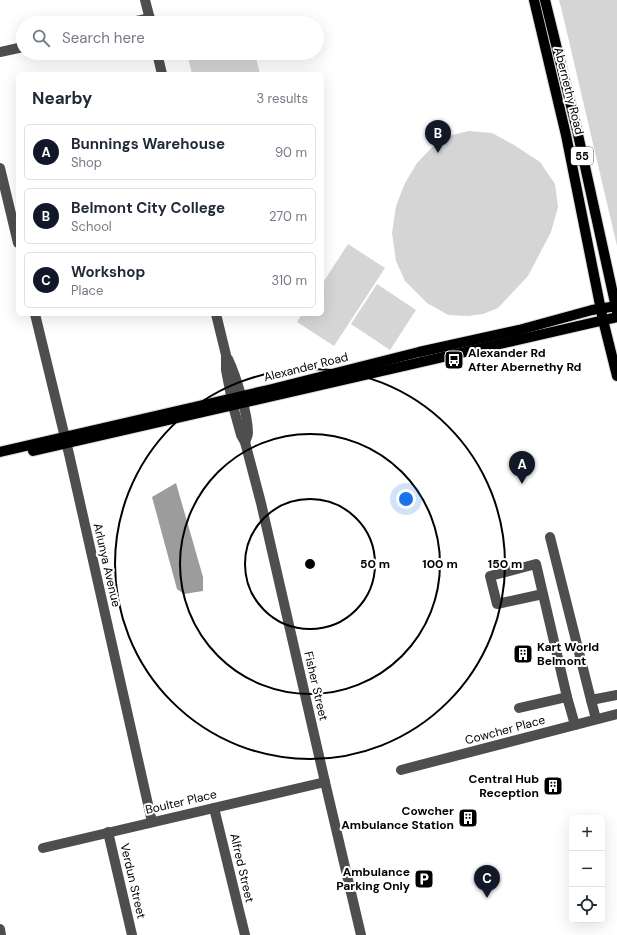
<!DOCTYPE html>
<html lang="en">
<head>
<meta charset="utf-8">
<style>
  :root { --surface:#fff; --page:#f6f6f7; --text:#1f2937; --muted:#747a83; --line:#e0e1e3; --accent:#111827 }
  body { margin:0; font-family:"DM Sans",sans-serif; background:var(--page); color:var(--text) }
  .controls { position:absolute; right:12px; bottom:12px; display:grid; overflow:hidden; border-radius:6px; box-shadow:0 4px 16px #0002 }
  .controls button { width:36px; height:36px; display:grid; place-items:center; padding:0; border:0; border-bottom:1px solid var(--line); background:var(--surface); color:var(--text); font:20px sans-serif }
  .you { position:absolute; left:406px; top:499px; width:14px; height:14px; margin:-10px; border:3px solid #fff; border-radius:50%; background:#1a73e8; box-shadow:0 0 0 6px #1a73e833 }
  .badge { display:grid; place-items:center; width:26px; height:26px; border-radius:50%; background:var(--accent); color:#fff; font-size:13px; font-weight:700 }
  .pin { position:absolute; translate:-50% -33px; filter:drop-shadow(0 1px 2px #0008) }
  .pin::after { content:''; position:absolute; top:21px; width:14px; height:12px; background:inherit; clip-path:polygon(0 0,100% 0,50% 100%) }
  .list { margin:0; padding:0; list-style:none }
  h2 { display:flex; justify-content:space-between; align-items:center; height:52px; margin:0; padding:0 16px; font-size:17px }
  h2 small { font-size:13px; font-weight:400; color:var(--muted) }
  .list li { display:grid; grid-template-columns:26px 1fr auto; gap:12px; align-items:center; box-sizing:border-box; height:56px; margin:0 8px 8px; padding:0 8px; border:1px solid var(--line); border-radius:6px }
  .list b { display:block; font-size:15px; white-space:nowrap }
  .list p { margin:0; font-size:13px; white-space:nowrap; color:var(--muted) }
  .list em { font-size:13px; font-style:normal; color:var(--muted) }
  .icon { flex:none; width:22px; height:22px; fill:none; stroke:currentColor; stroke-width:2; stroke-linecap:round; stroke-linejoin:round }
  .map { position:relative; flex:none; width:617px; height:935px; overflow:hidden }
  .search { position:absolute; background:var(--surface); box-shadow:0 4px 16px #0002; left:16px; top:16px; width:308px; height:44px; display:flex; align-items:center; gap:10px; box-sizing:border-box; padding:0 14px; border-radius:22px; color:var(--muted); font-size:15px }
  .panel { position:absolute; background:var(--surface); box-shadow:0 4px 16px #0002; left:16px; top:72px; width:308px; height:244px; border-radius:6px }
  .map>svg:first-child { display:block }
</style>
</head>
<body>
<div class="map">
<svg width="617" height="935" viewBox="0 0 617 935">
  <rect width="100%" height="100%" fill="#fff"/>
  <!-- green -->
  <g fill="#d5d5d5">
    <polygon points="559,0 617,0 617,246 561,7"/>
    <polygon points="187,53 255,53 260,74 192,74"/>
    <polygon points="469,131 492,133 514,145 540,162 555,184 558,207 551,232 528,276 498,308 483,314 468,316 448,315 427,303 405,281 396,261 392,233 396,206 405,183 417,163 436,143 452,135"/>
    <polygon points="348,244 385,268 334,346 297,322 302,314 322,314 322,284"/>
    <polygon points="377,284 416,310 390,350 351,324"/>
  </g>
  <!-- water -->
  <polygon fill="#9c9c9c" points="176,483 203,577 203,591 184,594 177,589 152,497"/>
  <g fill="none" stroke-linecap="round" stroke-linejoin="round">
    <defs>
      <g id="major">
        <polyline points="534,0 566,135 603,320 617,376"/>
        <polyline points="545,0 577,130 617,312"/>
        <polyline points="33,451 617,317"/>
        <polyline points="0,452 268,390 419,352 519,330 592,310 617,306"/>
      </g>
    </defs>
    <!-- major casing -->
    <use href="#major" stroke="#dbdbdb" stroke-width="12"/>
    <!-- minor -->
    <g stroke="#4e4e4e" stroke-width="10">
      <polyline points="145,0 151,23"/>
      <polyline points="128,23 150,18"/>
      <polyline points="0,52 23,47"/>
      <polyline points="157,53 162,74"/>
      <polyline points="0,168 18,243"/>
      <polyline points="35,314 69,454 152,822"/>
      <polyline points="216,314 226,355 226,370 233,406 241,435 245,442 261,503 325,782 361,935"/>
      <path d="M228,359C236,376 248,414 248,433C248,436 246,439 245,442"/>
      <polyline points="550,537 591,700 617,695"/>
      <polyline points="543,594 497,604 490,576 536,564 567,697"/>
      <polyline points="591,700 596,719"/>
      <polyline points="519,708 567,697 575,725"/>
      <polyline points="401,770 617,714"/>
      <polyline points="214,808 245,935"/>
      <polyline points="108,832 132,935"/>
      <polyline points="43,848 325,782"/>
      <polyline points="0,929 1,935"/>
    </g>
    <!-- major -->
    <use href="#major" stroke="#000" stroke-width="10"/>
  </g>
  <!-- distance rings -->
  <g fill="none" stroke="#000" stroke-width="2">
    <circle cx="310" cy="564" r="65"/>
    <circle cx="310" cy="564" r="130"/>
    <circle cx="310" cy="564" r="195"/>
  </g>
  <!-- icons -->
  <defs>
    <symbol id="bus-square" viewBox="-11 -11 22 22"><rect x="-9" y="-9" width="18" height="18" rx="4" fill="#000" stroke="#fff"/><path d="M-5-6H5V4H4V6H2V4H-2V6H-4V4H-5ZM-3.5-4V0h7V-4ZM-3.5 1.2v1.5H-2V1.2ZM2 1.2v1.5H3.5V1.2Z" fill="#fff"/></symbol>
    <symbol id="building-square" viewBox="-11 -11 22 22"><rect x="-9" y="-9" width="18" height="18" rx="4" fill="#000" stroke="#fff"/><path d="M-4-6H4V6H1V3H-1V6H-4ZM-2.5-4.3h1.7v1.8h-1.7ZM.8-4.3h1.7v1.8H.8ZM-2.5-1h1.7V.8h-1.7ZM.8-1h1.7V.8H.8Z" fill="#fff"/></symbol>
    <symbol id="parking-square" viewBox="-11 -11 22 22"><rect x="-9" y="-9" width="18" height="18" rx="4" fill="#000" stroke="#fff"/><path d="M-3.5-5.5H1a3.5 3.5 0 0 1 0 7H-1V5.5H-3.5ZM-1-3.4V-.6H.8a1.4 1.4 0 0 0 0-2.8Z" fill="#fff"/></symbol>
  </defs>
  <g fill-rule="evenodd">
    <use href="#bus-square" x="443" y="349" width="22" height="22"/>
    <use href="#building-square" x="512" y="643" width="22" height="22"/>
    <use href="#building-square" x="542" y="775" width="22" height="22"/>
    <use href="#building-square" x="457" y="807" width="22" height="22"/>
    <use href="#parking-square" x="413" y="868" width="22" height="22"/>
  </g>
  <g text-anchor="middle" stroke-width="4" stroke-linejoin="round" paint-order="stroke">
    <!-- shield labels -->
    <rect fill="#fff" stroke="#4c4c4c" stroke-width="1" x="571" y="147" width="22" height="18" rx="3"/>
    <g font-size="11" font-weight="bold" fill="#000">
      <text x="582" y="160">55</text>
    </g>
    <!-- street labels -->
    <g font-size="12" fill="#000" stroke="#fff">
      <text transform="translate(569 91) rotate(76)" y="4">Abernethy Road</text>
      <text transform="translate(306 367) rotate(-14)" y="4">Alexander Road</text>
      <text transform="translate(107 565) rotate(77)" y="4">Arlunya Avenue</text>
      <text transform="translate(316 686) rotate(77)" y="4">Fisher Street</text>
      <text transform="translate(505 730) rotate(-15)" y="4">Cowcher Place</text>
      <text transform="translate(181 802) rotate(-13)" y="4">Boulter Place</text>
      <text transform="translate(242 868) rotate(77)" y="4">Alfred Street</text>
      <text transform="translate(133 881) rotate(77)" y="4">Verdun Street</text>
    </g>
    <!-- poi labels -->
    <g font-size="12" font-weight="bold" fill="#000" stroke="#fff" text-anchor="end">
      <text x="468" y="357" text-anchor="start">Alexander Rd<tspan x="468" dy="14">After Abernethy Rd</tspan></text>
      <text x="537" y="651" text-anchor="start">Kart World<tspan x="537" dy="14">Belmont</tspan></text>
      <text x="539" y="783">Central Hub<tspan x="539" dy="14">Reception</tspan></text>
      <text x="454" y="815">Cowcher<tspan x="454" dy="14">Ambulance Station</tspan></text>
      <text x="410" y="876">Ambulance<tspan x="410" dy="14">Parking Only</tspan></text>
    </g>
  </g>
  <circle cx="310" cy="564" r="6" fill="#000" stroke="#fff" stroke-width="2"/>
  <g font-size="12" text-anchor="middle" font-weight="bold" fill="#000" stroke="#fff" stroke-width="4" stroke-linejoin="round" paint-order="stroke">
    <text x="375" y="568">50 m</text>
    <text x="440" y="568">100 m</text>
    <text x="505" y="568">150 m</text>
  </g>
</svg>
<div class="controls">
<button>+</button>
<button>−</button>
<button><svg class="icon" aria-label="locate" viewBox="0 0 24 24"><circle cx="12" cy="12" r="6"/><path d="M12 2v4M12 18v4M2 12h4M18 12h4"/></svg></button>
</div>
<div class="you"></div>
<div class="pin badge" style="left:522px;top:484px">A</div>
<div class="pin badge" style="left:438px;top:153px">B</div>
<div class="pin badge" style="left:487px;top:898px">C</div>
<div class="search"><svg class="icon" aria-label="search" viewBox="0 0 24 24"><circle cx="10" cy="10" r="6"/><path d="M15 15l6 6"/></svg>Search here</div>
<section class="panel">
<h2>Nearby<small>3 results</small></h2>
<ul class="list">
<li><span class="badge">A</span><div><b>Bunnings Warehouse</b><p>Shop</p></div><em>90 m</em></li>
<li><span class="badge">B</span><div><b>Belmont City College</b><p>School</p></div><em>270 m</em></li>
<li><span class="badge">C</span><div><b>Workshop</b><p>Place</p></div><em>310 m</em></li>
</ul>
</section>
</div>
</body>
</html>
